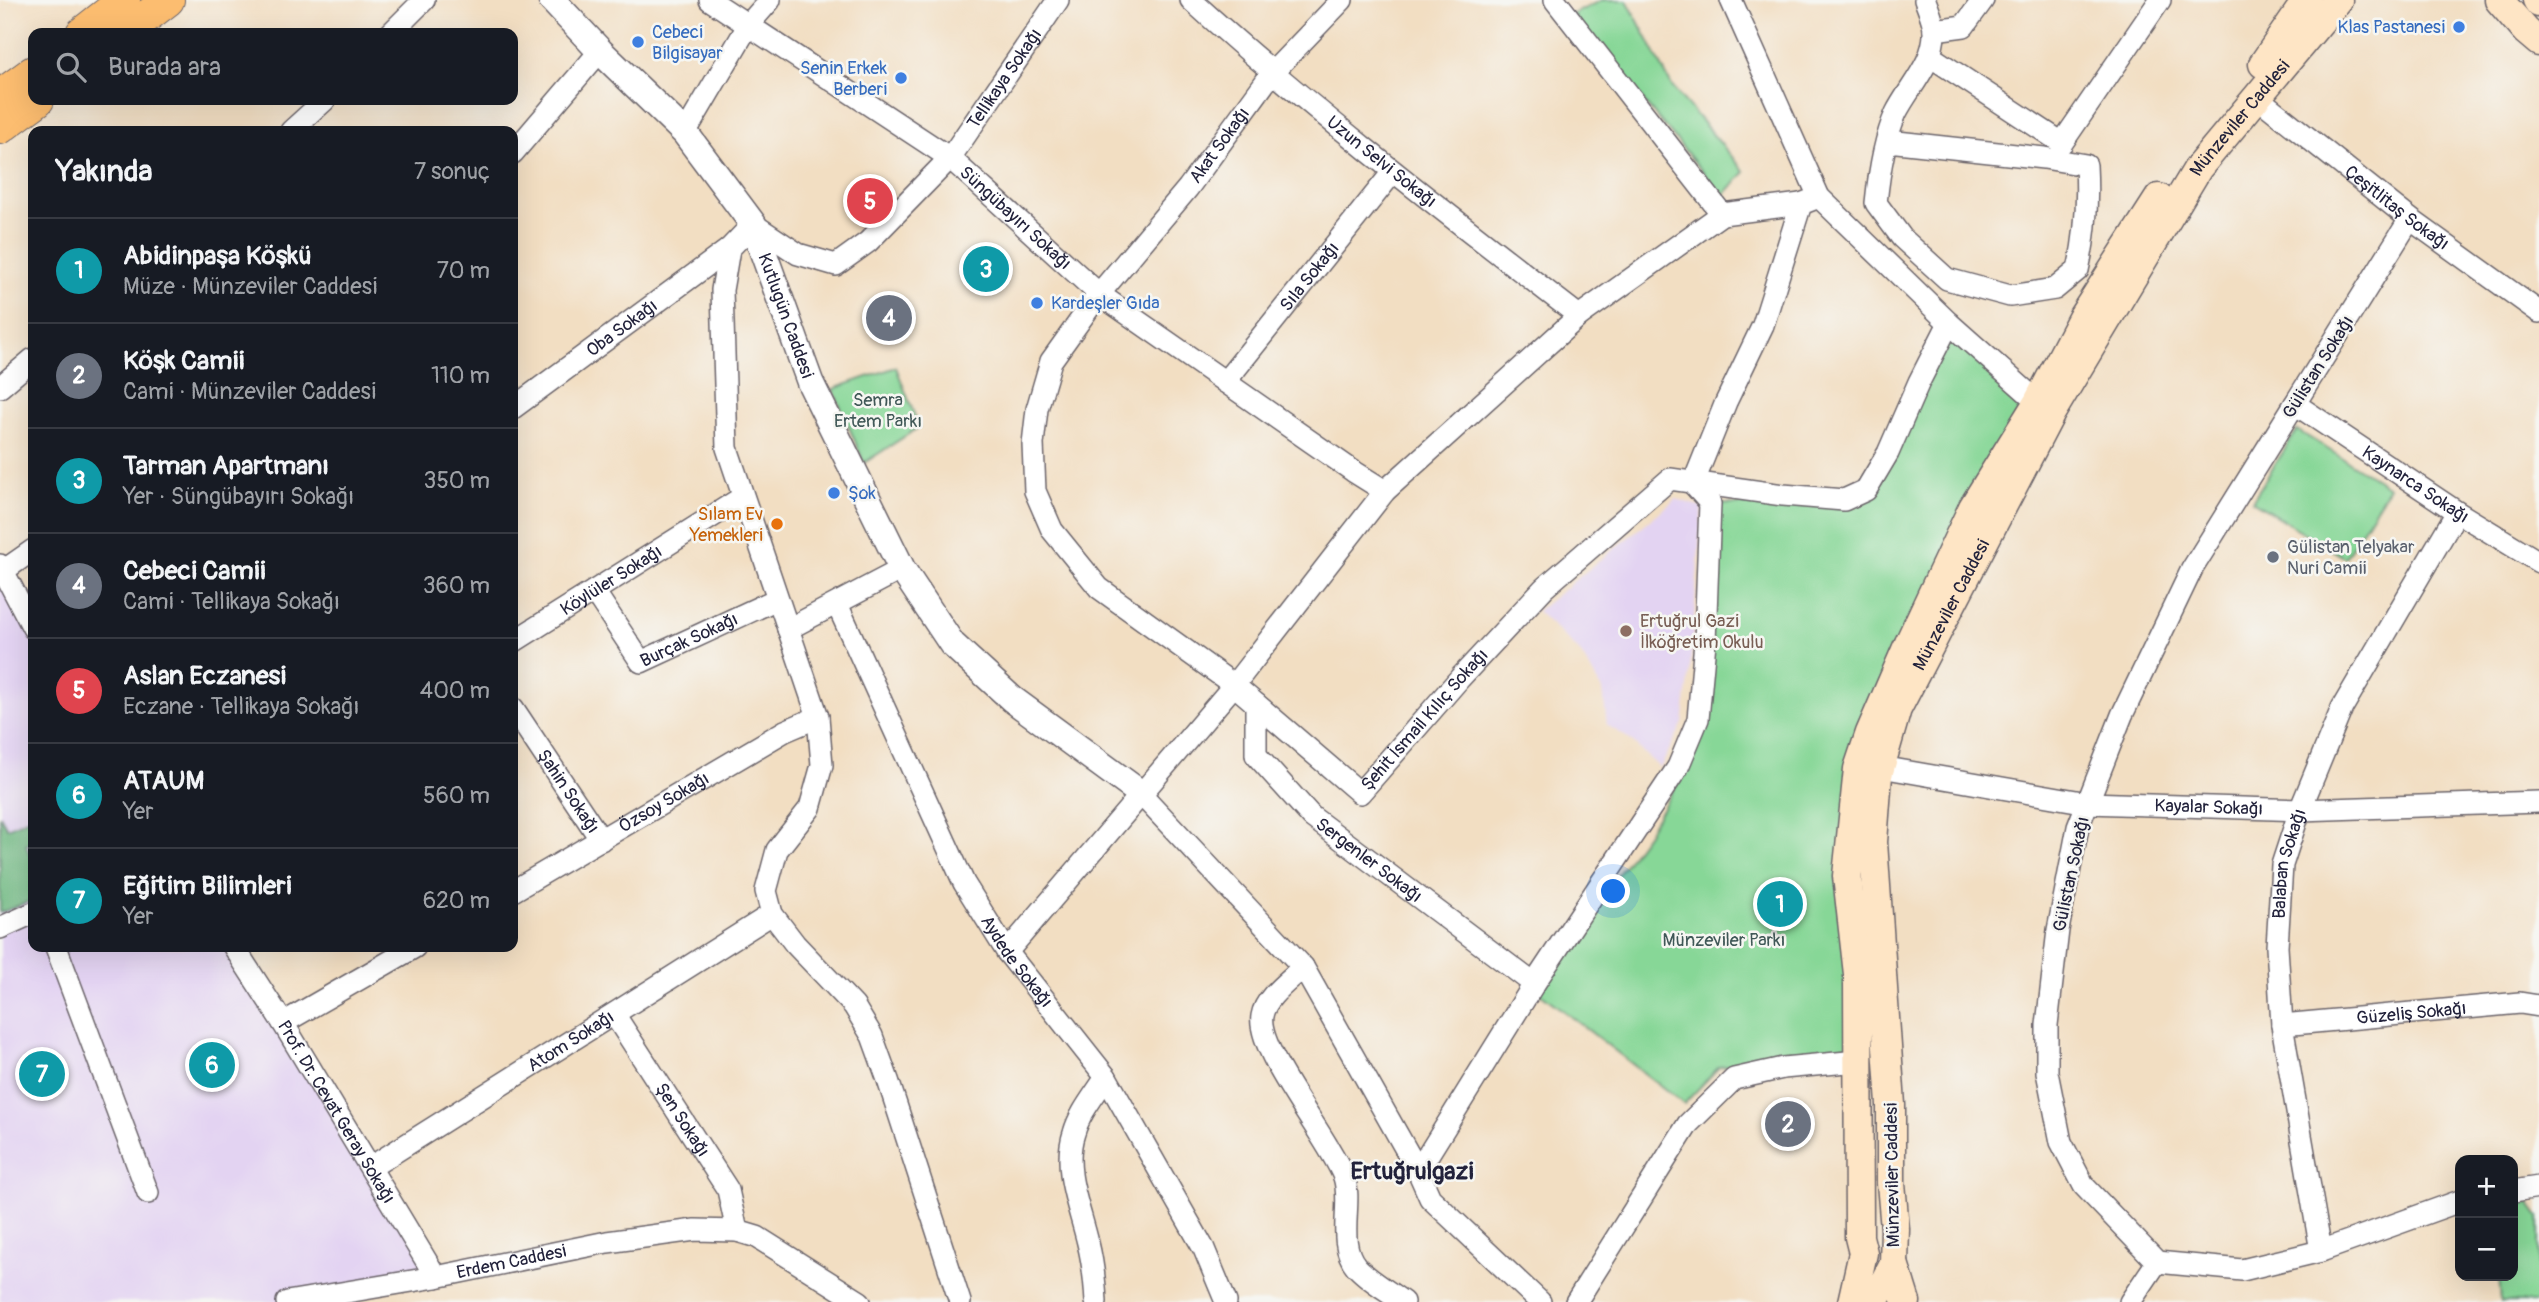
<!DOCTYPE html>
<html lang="tr">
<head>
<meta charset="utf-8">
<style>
  :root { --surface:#171b24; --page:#20242c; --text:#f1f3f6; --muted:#9ea1a6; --line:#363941; --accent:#c8321e }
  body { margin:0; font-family:Pangolin,sans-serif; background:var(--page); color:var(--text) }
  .controls { position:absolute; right:21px; bottom:21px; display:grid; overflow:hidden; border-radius:14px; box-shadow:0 7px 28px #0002 }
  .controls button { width:63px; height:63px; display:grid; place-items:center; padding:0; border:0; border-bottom:2px solid var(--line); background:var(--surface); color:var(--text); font:35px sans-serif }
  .you { position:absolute; left:1614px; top:892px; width:24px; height:24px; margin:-18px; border:5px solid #fff; border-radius:50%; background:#1a73e8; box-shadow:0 0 0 10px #1a73e833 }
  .badge { display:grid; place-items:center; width:46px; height:46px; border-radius:50%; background:var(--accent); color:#fff; font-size:23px; font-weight:700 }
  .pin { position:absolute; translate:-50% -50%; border:4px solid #fff; box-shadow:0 2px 7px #0006 }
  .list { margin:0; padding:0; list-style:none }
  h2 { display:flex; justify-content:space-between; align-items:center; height:91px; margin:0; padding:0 28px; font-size:30px }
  h2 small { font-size:23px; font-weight:400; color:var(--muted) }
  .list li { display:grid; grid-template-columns:46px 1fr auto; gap:21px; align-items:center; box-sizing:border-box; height:105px; padding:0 28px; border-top:2px solid var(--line) }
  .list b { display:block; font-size:26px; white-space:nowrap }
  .list p { margin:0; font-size:23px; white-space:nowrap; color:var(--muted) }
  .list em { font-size:23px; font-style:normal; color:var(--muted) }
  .icon { flex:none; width:38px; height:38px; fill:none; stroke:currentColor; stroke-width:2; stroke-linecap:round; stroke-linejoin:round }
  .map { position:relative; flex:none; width:2539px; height:1302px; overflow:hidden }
  .search { position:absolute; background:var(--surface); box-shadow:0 7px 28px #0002; left:28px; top:28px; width:490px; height:77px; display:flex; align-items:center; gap:18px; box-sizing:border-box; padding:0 24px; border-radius:14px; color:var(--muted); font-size:26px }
  .panel { position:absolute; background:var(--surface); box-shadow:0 7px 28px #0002; left:28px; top:126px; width:490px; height:826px; border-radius:14px }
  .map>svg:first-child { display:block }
</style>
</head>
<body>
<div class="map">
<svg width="2539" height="1302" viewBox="0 0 2539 1302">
  <rect width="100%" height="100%" fill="#f6f6f2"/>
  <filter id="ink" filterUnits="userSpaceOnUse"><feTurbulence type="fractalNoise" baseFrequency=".0143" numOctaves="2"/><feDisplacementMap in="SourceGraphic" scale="14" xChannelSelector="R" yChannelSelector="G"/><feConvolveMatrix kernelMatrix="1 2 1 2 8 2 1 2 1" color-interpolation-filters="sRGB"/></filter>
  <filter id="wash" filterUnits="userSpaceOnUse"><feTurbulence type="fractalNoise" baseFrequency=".00686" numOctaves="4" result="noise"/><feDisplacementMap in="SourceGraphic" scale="28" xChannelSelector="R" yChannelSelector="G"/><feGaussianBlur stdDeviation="1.57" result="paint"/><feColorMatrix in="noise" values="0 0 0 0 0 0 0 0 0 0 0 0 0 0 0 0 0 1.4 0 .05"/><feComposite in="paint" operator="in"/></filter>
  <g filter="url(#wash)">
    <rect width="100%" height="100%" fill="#f2dec2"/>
    <!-- built -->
    <g fill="#e3d3f2">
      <polygon points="1676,499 1702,507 1690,671 1683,723 1660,768 1628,738 1607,725 1603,691 1580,652 1537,611"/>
      <polygon points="0,565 33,628 33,947 234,947 436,1277 287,1302 0,1302"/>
    </g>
    <!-- green -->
    <g fill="#87d797" stroke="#547c69" stroke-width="2">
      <polygon points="1602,0 1627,0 1673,88 1745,172 1723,196 1571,15"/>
      <polygon points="1953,337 2028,405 1853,770 1856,1045 1719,1067 1684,1104 1535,989 1647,834 1693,757 1716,504 1845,505"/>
      <polygon points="896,367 919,427 864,463 833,389"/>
      <polygon points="2297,430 2389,487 2345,558 2252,501"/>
      <polygon points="2529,1203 2539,1217 2539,1302 2501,1302 2499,1276 2513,1276 2513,1205"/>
    </g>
    <!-- forest -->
    <polygon fill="#6db880" stroke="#486d5e" stroke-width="2" points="0,815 7,828 33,816 33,841 26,845 33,863 33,900 0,913"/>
  </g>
  <g filter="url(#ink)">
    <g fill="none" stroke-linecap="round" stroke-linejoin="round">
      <defs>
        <g id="minor">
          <path id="s1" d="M710,0L950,158L1099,294L1353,471L1385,491"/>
          <path id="s2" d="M1191,0C1315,113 1446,213 1579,316"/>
          <polyline points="1555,0 1722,214"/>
          <polyline points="1731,0 1819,197 1949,323 2038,402"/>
          <polyline points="1934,30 1964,26 1983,0"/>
          <polyline points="391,33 424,0"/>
          <polyline points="1930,56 2062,143 2160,0"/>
          <path id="s3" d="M2258,98L2410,219L2539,312"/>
          <polyline points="291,131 325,100"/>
          <polyline points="685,133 749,24 770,0"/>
          <path d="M1888,141L2044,158L2086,165C2088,201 2086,235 2078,270L2055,289L2010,296L1947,279L1902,238L1876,203C1879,173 1884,140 1896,113C1909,87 1935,62 1934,31C1934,21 1928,9 1925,0"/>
          <polyline points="513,153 600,51"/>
          <path id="s4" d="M1801,204L1722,214L1579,316L1385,491L1234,685L1360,793L1460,678L1544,588L1670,479L1783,495L1844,500L1866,490L1888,453L1919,382L1949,323"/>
          <polyline points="2410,219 2192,569 2122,715 2078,827 2058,930 2047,1025 2047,1072 2061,1142 2084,1186 2157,1262 2242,1270 2321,1251 2460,1201"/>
          <path id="s5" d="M1225,382L1393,172"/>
          <polyline points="0,387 33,359"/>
          <path id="s6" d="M2295,404L2457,512L2539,562"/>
          <path id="s7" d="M513,408L729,249"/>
          <polyline points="0,565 33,628"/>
          <polyline points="3,571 33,550"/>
          <path id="s8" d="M594,591L641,662L777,599"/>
          <path id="s9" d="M837,604L964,883L1007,952L1106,1077L1204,1249L1226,1302"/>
          <polyline points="788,629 902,569"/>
          <path id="s10" d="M513,642L743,497"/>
          <path id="s11" d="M1256,704V755L1312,817L1534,984"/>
          <path id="s12" d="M513,708L601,840"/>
          <path id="s13" d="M1881,767L2088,803L2300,810L2539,802"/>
          <polyline points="1140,793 1303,967 1418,1171 1430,1198 1540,1302"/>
          <path id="s14" d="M513,891L785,731L818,717"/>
          <polyline points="0,928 33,913"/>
          <polyline points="56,947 148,1193"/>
          <path id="s15" d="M234,947L283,1023L436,1277"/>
          <path id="s16" d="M1007,952L1234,685L1099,588L1052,530L1035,491L1033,444L1037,409L1051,361L1099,294L1188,188L1272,73L1342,0"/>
          <path d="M1303,967C1290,980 1265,997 1262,1016C1256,1051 1330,1140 1344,1177C1353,1203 1336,1242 1356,1266C1368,1280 1389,1291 1403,1302"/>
          <path id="s17" d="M614,1014L728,1190L737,1231"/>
          <polyline points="283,1023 415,947"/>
          <path id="s18" d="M2282,1025L2520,1003L2539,1006"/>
          <path id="s19" d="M371,1167L772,914"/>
          <polyline points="1418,1171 1534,984 1678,767 1698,719 1705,642 1710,503 1693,484 1726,402 1763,325 1801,204 1819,197"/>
          <polyline points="2513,1191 2539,1187"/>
          <path id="s20" d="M2321,1251L2282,1025L2277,947L2282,865L2300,810L2342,708L2457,512"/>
          <path id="s21" d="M287,1302L436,1277L607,1242L695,1230L737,1231L757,1237L860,1302"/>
          <path id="s22" d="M960,1302L888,1080L872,1036L854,1006L795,944L772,914L766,891L777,850L810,808L822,765L818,717L727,448L722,290L729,249L753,224L798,254L836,265L868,242L950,158L1058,0"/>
          <path d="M1096,1302C1095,1282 1093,1263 1088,1243C1080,1208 1062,1169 1074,1133C1080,1112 1095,1095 1106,1077"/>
          <polyline points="1576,1302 1688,1124 1734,1079 1783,1068 1858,1061"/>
          <polyline points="2130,1302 2157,1262"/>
        </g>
        <g id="tertiary">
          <path id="s23" d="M552,0L600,51L685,133L753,224L810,382L902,569L952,644L1012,699L1140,793"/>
        </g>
        <g id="secondary">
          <polyline points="2499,0 2526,31 2539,42"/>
          <polyline points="2537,0 2539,3"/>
          <polyline points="2263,64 2307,0"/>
          <polyline points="1894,1263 1906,1302"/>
          <polyline points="1852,1302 1863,1253 1859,1237 1858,974 1847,876 1858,769 1870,733 1909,643 1973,507 2038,402 2083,316 2159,198"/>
          <path id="s24" d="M1874,1302L1894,1263L1895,1229L1891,1183V1105L1873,842L1878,775L1897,709L2051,413L2198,168L2338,0"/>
        </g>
        <g id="primary">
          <polyline points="82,33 124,0"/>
          <polyline points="125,33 168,0"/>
          <polyline points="0,96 33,72"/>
          <polyline points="0,128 38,100"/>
        </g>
      </defs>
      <!-- minor casing -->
      <use href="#minor" stroke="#6b646a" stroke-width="24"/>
      <!-- tertiary casing -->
      <use href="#tertiary" stroke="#6b646a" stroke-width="29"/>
      <!-- secondary casing -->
      <use href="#secondary" stroke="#6b646a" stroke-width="31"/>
      <!-- primary casing -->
      <use href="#primary" stroke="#6b646a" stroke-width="34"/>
      <!-- minor -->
      <use href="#minor" stroke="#fff" stroke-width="21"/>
      <!-- tertiary -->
      <use href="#tertiary" stroke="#fff" stroke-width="26"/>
      <!-- secondary -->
      <use href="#secondary" stroke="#fee5c5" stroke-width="28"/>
      <!-- primary -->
      <use href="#primary" stroke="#fcbd6f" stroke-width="32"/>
    </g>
  </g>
  <!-- markers -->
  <g fill="#3f7fe0" stroke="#f6f6f2" stroke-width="2.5">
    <circle cx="2459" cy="27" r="7"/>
    <circle cx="638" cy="42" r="7"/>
    <circle cx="901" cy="78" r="7"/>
    <circle cx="1037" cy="303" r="7"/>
    <circle cx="834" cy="493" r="7"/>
  </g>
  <circle fill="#e8710a" stroke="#f6f6f2" stroke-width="2.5" cx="777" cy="524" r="7"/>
  <circle fill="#6b7280" stroke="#f6f6f2" stroke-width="2.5" cx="2273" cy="557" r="7"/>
  <circle fill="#8d6e63" stroke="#f6f6f2" stroke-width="2.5" cx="1626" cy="631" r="7"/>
  <g text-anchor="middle" stroke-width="5" stroke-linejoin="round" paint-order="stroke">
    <!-- shop labels -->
    <g font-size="18" fill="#366cbe" stroke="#f6f6f2" text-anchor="start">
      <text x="2445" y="33" text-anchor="end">Klas Pastanesi</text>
      <text x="652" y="38">Cebeci<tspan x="652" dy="21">Bilgisayar</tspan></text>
      <text x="887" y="74" text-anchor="end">Senin Erkek<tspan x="887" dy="21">Berberi</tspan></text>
      <text x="1051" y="309">Kardeşler Gıda</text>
      <text x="848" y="499">Şok</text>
    </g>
    <!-- street labels -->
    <g font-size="18" fill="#22223b" stroke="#f6f6f2">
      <text dy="6" stroke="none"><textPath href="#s22" startOffset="1516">Tellikaya Sokağı</textPath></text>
      <text dy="6" stroke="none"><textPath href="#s24" startOffset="1286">Münzeviler Caddesi</textPath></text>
      <text dy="6" stroke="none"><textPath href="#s16" startOffset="1040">Akat Sokağı</textPath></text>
      <text dy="6" stroke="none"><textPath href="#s2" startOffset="250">Uzun Selvi Sokağı</textPath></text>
      <text dy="6" stroke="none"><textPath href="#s3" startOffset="177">Çeşitlitaş Sokağı</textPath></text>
      <text dy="6" stroke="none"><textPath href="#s1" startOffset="376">Süngübayırı Sokağı</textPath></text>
      <text dy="6" stroke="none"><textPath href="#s5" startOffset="135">Sıla Sokağı</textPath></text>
      <text dy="6" stroke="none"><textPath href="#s23" startOffset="399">Kutlugün Caddesi</textPath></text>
      <text dy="6" stroke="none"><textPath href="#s7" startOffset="135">Oba Sokağı</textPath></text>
      <text transform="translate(2318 367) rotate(-58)" y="6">Gülistan Sokağı</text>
      <text dy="6" stroke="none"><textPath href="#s6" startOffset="145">Kaynarca Sokağı</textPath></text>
      <text dy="6" stroke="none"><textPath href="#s10" startOffset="116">Köylüler Sokağı</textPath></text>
      <text dy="6" stroke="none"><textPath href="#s24" startOffset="719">Münzeviler Caddesi</textPath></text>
      <text dy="6" stroke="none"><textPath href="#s8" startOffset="138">Burçak Sokağı</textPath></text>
      <text dy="6" stroke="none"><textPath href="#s4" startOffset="1026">Şehit İsmail Kılıç Sokağı</textPath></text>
      <text dy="6" stroke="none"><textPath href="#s12" startOffset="100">Şahin Sokağı</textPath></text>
      <text dy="6" stroke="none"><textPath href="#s14" startOffset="175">Özsoy Sokağı</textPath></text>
      <text dy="6" stroke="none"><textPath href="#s13" startOffset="331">Kayalar Sokağı</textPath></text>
      <text dy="6" stroke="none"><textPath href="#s11" startOffset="206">Sergenler Sokağı</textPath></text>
      <text dy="6" stroke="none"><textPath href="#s20" startOffset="392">Balaban Sokağı</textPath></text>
      <text transform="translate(2071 874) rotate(-78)" y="6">Gülistan Sokağı</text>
      <text dy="6" stroke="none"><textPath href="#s9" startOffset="401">Aydede Sokağı</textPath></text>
      <text dy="6" stroke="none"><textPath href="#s18" startOffset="130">Güzeliş Sokağı</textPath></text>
      <text dy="6" stroke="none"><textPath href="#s19" startOffset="236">Atom Sokağı</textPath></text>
      <text dy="6" stroke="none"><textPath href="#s15" startOffset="194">Prof. Dr. Cevat Geray Sokağı</textPath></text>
      <text dy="6" stroke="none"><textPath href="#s17" startOffset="126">Şen Sokağı</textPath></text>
      <text transform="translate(1892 1175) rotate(-91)" y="6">Münzeviler Caddesi</text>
      <text dy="6" stroke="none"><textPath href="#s21" startOffset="228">Erdem Caddesi</textPath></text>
    </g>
    <!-- park labels -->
    <g font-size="18" fill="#405857" stroke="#f6f6f2">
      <text x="878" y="406">Semra<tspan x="878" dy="21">Ertem Parkı</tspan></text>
      <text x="1724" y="946">Münzeviler Parkı</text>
    </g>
    <!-- food labels -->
    <g font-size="18" fill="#c56008" stroke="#f6f6f2" text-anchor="end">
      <text x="763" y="520">Sılam Ev<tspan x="763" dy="21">Yemekleri</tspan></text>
    </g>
    <!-- worship labels -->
    <g font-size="18" fill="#5b616d" stroke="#f6f6f2" text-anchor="start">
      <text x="2287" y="553">Gülistan Telyakar<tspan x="2287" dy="21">Nuri Camii</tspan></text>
    </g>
    <!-- education labels -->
    <g font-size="18" fill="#785e54" stroke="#f6f6f2" text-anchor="start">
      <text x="1640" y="627">Ertuğrul Gazi<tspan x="1640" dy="21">İlköğretim Okulu</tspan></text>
    </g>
    <!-- district labels -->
    <g font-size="24" font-weight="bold" fill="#22223b" stroke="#f6f6f2">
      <text x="1412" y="1179">Ertuğrulgazi</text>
    </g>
  </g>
</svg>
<div class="controls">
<button>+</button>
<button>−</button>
</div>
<div class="you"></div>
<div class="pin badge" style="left:1780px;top:904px;background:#0f9aa8">1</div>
<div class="pin badge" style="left:1788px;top:1124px;background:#6b7280">2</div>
<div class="pin badge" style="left:986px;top:269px;background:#0f9aa8">3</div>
<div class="pin badge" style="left:889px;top:318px;background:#6b7280">4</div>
<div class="pin badge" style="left:870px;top:201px;background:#e0444e">5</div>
<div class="pin badge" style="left:212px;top:1065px;background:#0f9aa8">6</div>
<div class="pin badge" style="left:42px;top:1074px;background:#0f9aa8">7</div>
<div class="search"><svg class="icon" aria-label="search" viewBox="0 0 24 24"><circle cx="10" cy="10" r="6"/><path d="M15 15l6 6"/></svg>Burada ara</div>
<section class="panel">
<h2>Yakında<small>7 sonuç</small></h2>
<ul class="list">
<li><span class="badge" style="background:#0f9aa8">1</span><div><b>Abidinpaşa Köşkü</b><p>Müze · Münzeviler Caddesi</p></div><em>70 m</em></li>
<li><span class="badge" style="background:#6b7280">2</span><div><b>Köşk Camii</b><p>Cami · Münzeviler Caddesi</p></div><em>110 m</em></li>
<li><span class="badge" style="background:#0f9aa8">3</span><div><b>Tarman Apartmanı</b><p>Yer · Süngübayırı Sokağı</p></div><em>350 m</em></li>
<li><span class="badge" style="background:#6b7280">4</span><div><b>Cebeci Camii</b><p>Cami · Tellikaya Sokağı</p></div><em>360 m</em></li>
<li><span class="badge" style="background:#e0444e">5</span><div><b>Aslan Eczanesi</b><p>Eczane · Tellikaya Sokağı</p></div><em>400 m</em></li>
<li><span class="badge" style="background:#0f9aa8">6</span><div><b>ATAUM</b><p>Yer</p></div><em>560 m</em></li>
<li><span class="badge" style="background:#0f9aa8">7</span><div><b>Eğitim Bilimleri</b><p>Yer</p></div><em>620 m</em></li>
</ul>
</section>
</div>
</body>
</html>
